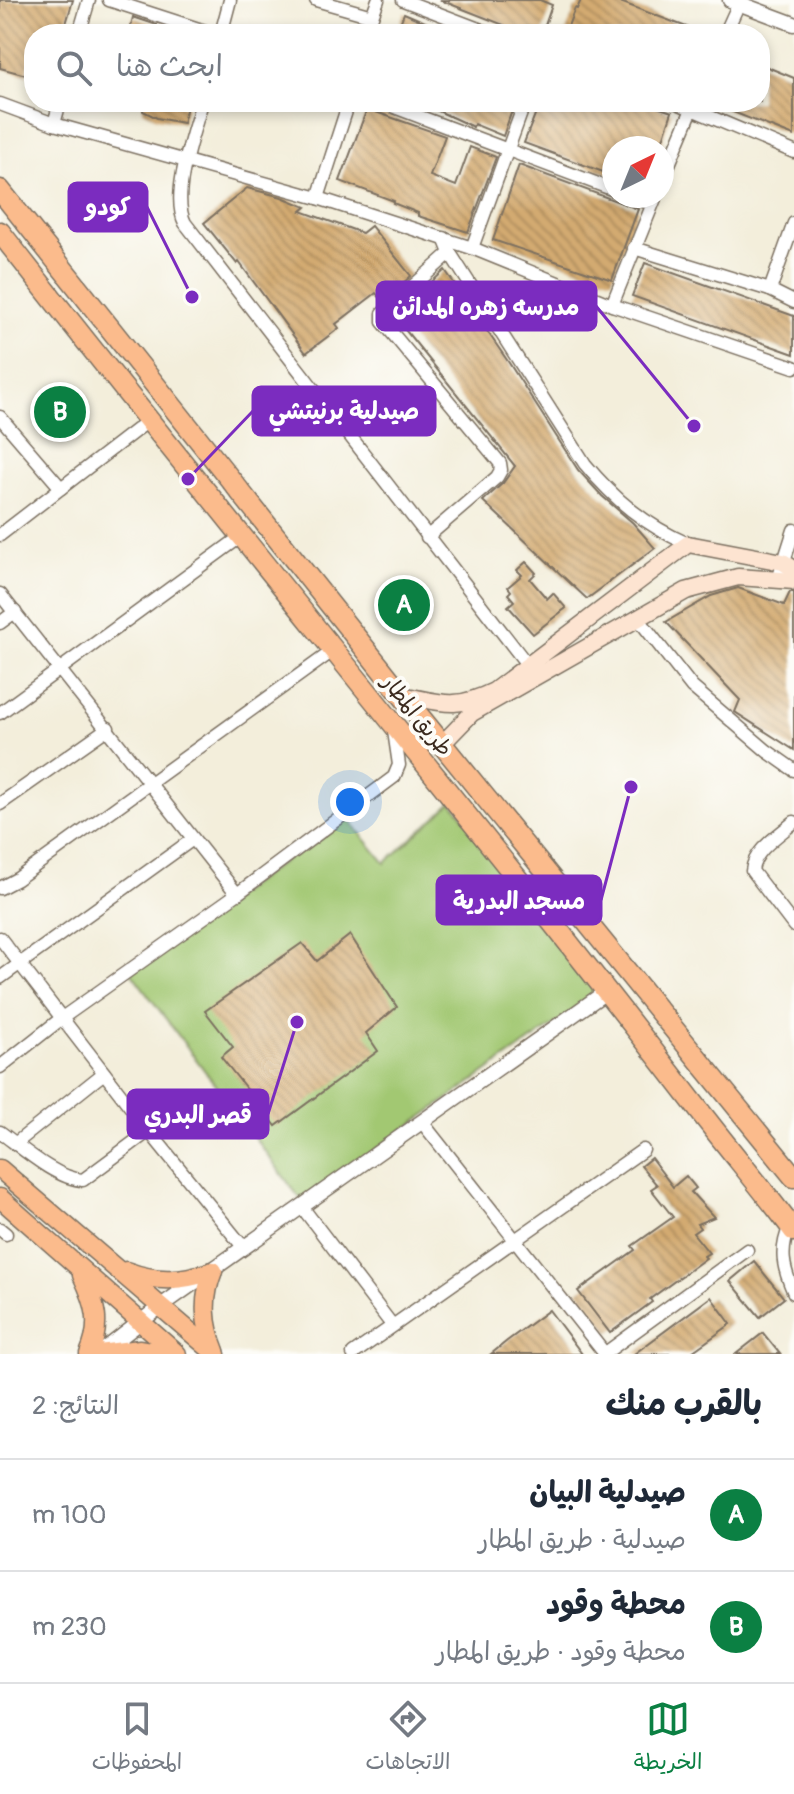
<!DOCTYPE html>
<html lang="ar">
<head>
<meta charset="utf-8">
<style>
  :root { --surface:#fff; --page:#f2f2f3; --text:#1f2937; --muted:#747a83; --line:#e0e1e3; --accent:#0b8043 }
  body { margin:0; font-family:Pangolin,"Playpen Sans Arabic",sans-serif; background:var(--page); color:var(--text); direction:rtl }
  .compass { position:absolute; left:602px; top:136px; width:72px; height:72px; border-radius:50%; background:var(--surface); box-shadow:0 4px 12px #0003; rotate:43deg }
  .you { position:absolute; left:350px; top:802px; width:28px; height:28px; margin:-20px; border:6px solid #fff; border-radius:50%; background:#1a73e8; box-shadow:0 0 0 12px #1a73e833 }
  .badge { display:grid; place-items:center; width:52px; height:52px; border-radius:50%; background:var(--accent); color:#fff; font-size:26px; font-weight:700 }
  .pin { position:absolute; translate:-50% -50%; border:4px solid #fff; box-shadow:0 2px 8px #0006 }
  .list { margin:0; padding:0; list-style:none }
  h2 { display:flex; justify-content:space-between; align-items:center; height:104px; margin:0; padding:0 32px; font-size:34px }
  h2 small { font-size:26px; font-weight:400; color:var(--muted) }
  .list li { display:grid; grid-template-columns:52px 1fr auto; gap:24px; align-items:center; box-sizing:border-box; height:112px; padding:0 32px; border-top:2px solid var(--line) }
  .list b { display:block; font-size:30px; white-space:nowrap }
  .list p { margin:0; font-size:26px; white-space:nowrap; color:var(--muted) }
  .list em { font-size:26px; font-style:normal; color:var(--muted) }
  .icon { flex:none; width:44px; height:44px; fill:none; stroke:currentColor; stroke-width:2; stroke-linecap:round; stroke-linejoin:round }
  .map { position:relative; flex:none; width:794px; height:1354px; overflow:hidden; direction:ltr }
  .search { position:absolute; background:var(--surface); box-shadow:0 4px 12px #0003; left:24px; right:24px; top:24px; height:88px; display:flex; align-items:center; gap:20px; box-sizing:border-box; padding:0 28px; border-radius:32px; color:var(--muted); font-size:30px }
  .sheet { height:328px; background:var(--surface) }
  nav { display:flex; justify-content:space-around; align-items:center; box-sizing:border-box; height:112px; border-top:2px solid var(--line); background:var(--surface); font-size:22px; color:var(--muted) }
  nav a { display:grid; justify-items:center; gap:4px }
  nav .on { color:var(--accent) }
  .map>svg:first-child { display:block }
</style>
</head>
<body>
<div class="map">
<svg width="794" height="1354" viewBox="0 0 794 1354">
  <defs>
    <pattern id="building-back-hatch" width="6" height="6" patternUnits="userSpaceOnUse" patternTransform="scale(2)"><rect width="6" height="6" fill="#d3aa71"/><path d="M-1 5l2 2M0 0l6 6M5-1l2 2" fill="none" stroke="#ac8b5c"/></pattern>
  </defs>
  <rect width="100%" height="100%" fill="#fdfcf7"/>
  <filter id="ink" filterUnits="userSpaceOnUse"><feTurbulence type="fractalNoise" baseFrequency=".0125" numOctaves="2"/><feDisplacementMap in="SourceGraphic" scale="16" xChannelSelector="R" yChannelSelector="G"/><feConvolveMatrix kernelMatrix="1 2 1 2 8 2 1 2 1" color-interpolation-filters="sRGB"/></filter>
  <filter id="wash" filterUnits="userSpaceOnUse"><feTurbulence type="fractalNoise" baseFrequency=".006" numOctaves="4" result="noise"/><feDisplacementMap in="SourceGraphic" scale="32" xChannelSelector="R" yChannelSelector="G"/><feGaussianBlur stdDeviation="1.8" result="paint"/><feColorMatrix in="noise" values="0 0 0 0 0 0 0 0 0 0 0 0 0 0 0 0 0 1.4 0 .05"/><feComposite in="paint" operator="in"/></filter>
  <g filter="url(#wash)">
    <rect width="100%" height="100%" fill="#f3eedb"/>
    <!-- park -->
    <polygon fill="#a2c872" stroke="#6e7948" stroke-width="2" points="452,802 602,991 302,1201 131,972 346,816 385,863"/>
    <g id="blocks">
      <!-- building -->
      <g fill="url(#building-back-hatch)">
        <polygon points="0,0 73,0 63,34 34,34 34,45 26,75 0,68"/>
        <polygon points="440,0 540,0 552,5 542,34 519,34 508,30 509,27"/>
        <polygon points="581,0 615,0 705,34 657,34 644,30 643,34 565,34 575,8 577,9"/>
        <polygon points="404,13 453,34 396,34"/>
        <polygon points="133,17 157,25 156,34 129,34"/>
        <polygon points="760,64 794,78 794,136 710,103 760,102"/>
        <polygon points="143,102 183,102 183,105 187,106 183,123 157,118 143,111"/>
        <polygon points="419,102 515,102 503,136 474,124 473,127"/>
        <polygon points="540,102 642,102 672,112 660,148 614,148 614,176 524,143"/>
        <polygon points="367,109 445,136 430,176 456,186 470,147 496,157 468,232 418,216 418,213 393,203 394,201 340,181"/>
        <polygon points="519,165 638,209 612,280 493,240"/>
        <polygon points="247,188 282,197 306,207 301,211 362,233 371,226 411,276 383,301 376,293 336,324 339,328 306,353 239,262 237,264 204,223"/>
        <polygon points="645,263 794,316 794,354 632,296"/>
        <polygon points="445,270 509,363 578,470 602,496 633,523 655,548 587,599 483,501 503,483 515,466 394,316"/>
        <polygon points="526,562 536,573 530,579 547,599 553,593 566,608 533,634 508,606 514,601 508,594 511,591 508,587 522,575 517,570"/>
        <polygon points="738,588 784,605 790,592 794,592 794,750 735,712 740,700 666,622 711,596"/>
        <polygon points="350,935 397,1007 366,1033 378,1051 276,1126 221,1057 233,1047 205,1011 302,943 317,961"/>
        <polygon points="651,1158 673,1187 686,1176 696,1188 691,1192 714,1217 697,1224 700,1228 693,1233 709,1253 704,1256 706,1258 650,1299 652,1302 610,1333 578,1291 635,1250 632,1246 673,1217 651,1189 657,1185 641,1166"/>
        <polygon points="754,1261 784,1298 760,1317 730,1281"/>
        <polygon points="711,1297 731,1324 689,1354 634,1354"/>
        <polygon points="549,1310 582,1354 491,1354 507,1341"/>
        <polygon points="763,1333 780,1354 736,1354"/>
      </g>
    </g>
  </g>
  <g filter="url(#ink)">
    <use href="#blocks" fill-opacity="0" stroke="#7b6f60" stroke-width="2"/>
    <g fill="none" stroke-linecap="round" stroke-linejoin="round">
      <defs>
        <g id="minor">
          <polyline points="109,0 214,34"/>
          <polyline points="316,0 372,16 367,34"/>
          <polyline points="403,0 492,34"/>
          <polyline points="372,16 378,0"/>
          <polyline points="79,34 89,0"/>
          <polyline points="221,34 230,0"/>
          <polyline points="725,34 739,3"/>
          <path d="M202,102C194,132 170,195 185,223L533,672"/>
          <polyline points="381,102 614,190"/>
          <polyline points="675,102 794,152"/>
          <polyline points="0,104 54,124 318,198 472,248 612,305 794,367"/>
          <polyline points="54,124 60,102"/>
          <polyline points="662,181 695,102"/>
          <polyline points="630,196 652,204"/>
          <polyline points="318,198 349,102"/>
          <path d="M444,238L450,253L585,464C615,500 645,525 688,544"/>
          <polyline points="472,248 525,102"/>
          <polyline points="634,248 770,290 794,302"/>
          <polyline points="770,290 794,223"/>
          <polyline points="612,305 656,196"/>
          <polyline points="0,417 61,488"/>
          <polyline points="0,535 148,421"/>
          <polyline points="427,537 497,477 501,470 500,463 383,322 383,313 450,253"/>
          <polyline points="778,580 794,530"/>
          <polyline points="0,594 237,894"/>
          <polyline points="637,617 692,687 767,751 794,770"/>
          <polyline points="0,623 15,612"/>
          <polyline points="0,713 243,535"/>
          <polyline points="0,804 108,728"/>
          <path d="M794,822C778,836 754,850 752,871L794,926"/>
          <polyline points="0,888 17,879 334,650"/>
          <polyline points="0,938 149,1131 244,1248"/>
          <polyline points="0,978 193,839"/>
          <polyline points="0,1067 62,1018 237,894 394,777 399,765 394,731"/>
          <polyline points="422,1122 605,1354"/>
          <path d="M0,1132C21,1147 56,1179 83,1180L149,1131"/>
          <polyline points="16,1143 104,1073"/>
          <polyline points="302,1207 392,1325"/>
          <path d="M790,1226C779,1251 783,1268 794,1293"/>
          <polyline points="0,1229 6,1234"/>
          <polyline points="353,1354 643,1150"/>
          <polyline points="604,1354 747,1250"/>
        </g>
        <g id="tertiary">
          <polyline points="730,0 794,24"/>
          <polyline points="99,1354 161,1306 607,991"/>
        </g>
        <g id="secondary">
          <path d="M402,695C443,703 455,710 494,691L688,544L783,562L794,569"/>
          <polyline points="442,744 472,713 686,591 738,577 794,581"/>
        </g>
        <g id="primary">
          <polyline points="0,1169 216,1354"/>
          <polyline points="0,1198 177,1354"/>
          <path d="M126,1271C158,1283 181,1281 213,1271"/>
          <path d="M213,1271C202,1299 204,1324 215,1351"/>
          <path d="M82,1275C96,1304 102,1324 89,1354"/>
          <polyline points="99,1354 140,1349 168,1354"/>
        </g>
        <g id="trunk">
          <polyline points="0,190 402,695 794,1177"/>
          <path d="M0,232C229,526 468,810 695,1105C727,1147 762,1188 794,1231"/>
        </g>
      </defs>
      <!-- minor casing -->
      <use href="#minor" stroke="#7b6f60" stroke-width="15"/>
      <!-- tertiary casing -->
      <use href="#tertiary" stroke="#7b6f60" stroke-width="17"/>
      <!-- secondary casing -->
      <use href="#secondary" stroke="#7b6f60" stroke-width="19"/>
      <!-- primary casing -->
      <use href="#primary" stroke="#7b6f60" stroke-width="21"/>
      <!-- trunk casing -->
      <use href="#trunk" stroke="#7b6f60" stroke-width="23"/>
      <!-- minor -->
      <use href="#minor" stroke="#fff" stroke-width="12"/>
      <!-- tertiary -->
      <use href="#tertiary" stroke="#fff" stroke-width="14"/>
      <!-- secondary -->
      <use href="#secondary" stroke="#fde4d1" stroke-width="16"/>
      <!-- primary -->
      <use href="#primary" stroke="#fbbb8c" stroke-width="18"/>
      <!-- trunk -->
      <use href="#trunk" stroke="#fbbb8c" stroke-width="20"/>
    </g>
  </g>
  <g text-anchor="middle" stroke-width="8" stroke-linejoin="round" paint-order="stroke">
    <!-- street labels -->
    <g font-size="22" fill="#3b2a1e" stroke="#fdfcf7">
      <text transform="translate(418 715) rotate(51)" y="8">طريق المطار</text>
    </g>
  </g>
  <!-- callouts -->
  <path fill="none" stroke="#7b2cbf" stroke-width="3" d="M192 297L147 207M694 426L596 306M188 479L253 411M631 787L601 900M297 1022L268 1114"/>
  <g fill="#7b2cbf" stroke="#fdfcf7" stroke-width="3">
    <circle cx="192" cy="297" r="8"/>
    <circle cx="694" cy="426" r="8"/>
    <circle cx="188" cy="479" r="8"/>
    <circle cx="631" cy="787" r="8"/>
    <circle cx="297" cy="1022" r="8"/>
  </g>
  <g fill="#7b2cbf" stroke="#7b2cbf" stroke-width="3">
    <rect x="69" y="183" width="78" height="48" rx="8"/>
    <rect x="377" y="282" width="219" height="48" rx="8"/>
    <rect x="253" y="387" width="182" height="48" rx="8"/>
    <rect x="437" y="876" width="164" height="48" rx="8"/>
    <rect x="128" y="1090" width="140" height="48" rx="8"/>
  </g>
  <g font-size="24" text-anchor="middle" font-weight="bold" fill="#fff">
    <text x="108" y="215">كودو</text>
    <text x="486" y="315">مدرسه زهره المدائن</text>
    <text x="344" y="419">صيدلية برنيتشي</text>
    <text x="519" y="909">مسجد البدرية</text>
    <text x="198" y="1123">قصر البدري</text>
  </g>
</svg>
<svg class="compass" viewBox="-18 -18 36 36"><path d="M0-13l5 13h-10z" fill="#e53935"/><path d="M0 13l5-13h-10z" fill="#747a83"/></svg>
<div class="you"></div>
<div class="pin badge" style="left:404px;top:605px">A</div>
<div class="pin badge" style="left:60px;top:412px">B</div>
<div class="search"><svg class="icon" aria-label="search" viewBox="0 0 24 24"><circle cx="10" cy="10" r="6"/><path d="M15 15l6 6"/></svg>ابحث هنا</div>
</div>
<section class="sheet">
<h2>بالقرب منك<small>النتائج: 2</small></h2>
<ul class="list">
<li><span class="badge">A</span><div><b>صيدلية البيان</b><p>صيدلية · طريق المطار</p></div><em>100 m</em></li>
<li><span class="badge">B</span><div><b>محطة وقود</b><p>محطة وقود · طريق المطار</p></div><em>230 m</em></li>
</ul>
</section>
<nav>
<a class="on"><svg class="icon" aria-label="map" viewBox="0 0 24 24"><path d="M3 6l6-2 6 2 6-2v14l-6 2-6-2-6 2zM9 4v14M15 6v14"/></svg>الخريطة</a>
<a><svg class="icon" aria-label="directions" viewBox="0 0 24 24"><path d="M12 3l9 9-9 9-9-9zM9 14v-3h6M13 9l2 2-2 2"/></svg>الاتجاهات</a>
<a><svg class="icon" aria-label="saved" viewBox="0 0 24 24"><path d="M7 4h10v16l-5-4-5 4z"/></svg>المحفوظات</a>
</nav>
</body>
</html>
